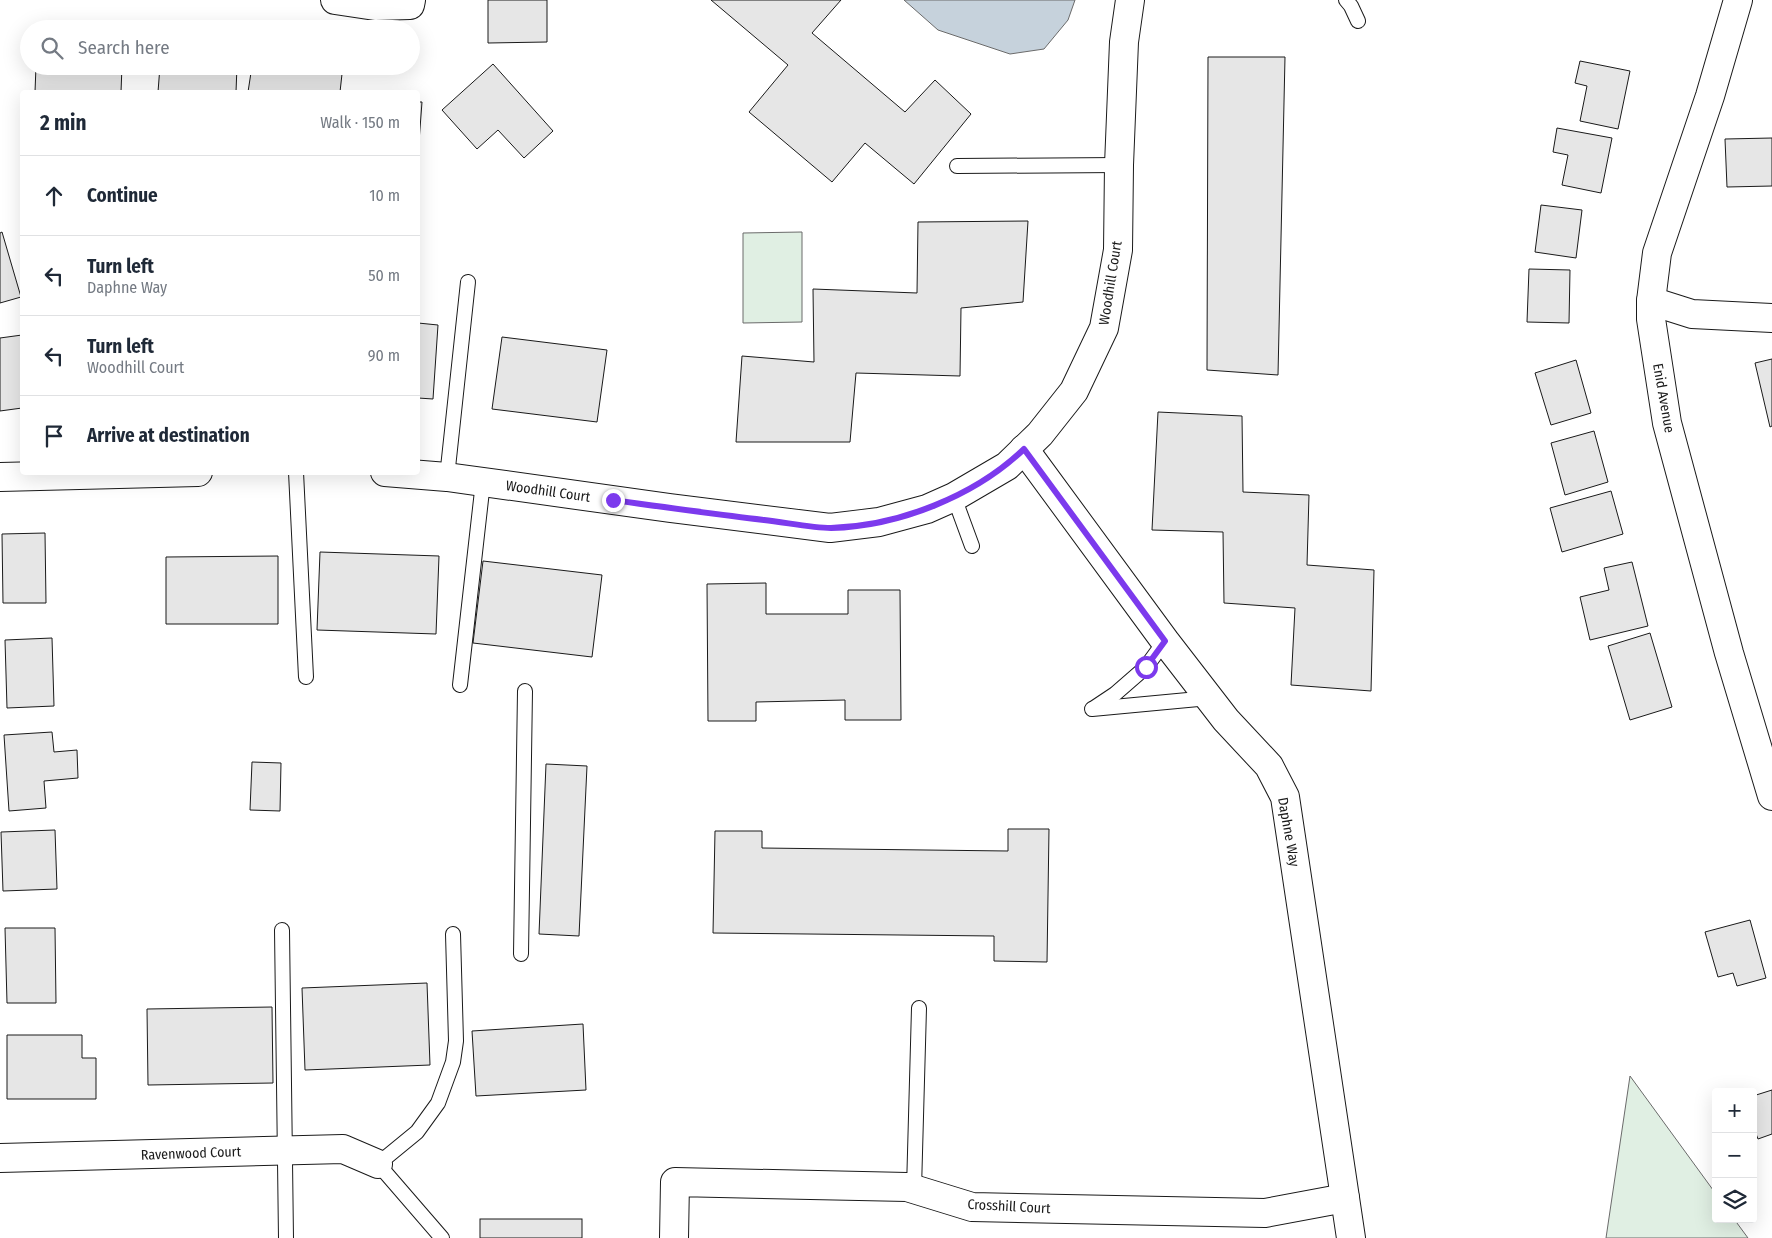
<!DOCTYPE html>
<html lang="en">
<head>
<meta charset="utf-8">
<style>
  :root { --surface:#fff; --page:#f2f2f3; --text:#1f2937; --muted:#747a83; --line:#e0e1e3 }
  body { margin:0; font-family:"Fira Sans Condensed",sans-serif; background:var(--page); color:var(--text) }
  .controls { position:absolute; right:15px; bottom:15px; display:grid; overflow:hidden; border-radius:5px; box-shadow:0 5px 20px #0002 }
  .controls button { width:45px; height:45px; display:grid; place-items:center; padding:0; border:0; border-bottom:1px solid var(--line); background:var(--surface); color:var(--text); font:25px sans-serif }
  .stop { position:absolute; width:15px; height:15px; margin:-11px; border:4px solid #7c3aed; border-radius:50%; background:#fff }
  .stop.end { background:#7c3aed; border-color:#fff; box-shadow:0 1px 5px #0008 }
  .list { margin:0; padding:0; list-style:none }
  h2 { display:flex; justify-content:space-between; align-items:center; height:65px; margin:0; padding:0 20px; font-size:21px }
  h2 small { font-size:16px; font-weight:400; color:var(--muted) }
  .list li { display:grid; grid-template-columns:32px 1fr auto; gap:15px; align-items:center; box-sizing:border-box; height:80px; padding:0 20px; border-top:1px solid var(--line) }
  .list b { display:block; font-size:19px; white-space:nowrap }
  .list p { margin:0; font-size:16px; white-space:nowrap; color:var(--muted) }
  .list em { font-size:16px; font-style:normal; color:var(--muted) }
  .icon { flex:none; width:28px; height:28px; fill:none; stroke:currentColor; stroke-width:2; stroke-linecap:round; stroke-linejoin:round }
  .map { position:relative; flex:none; width:1772px; height:1238px; overflow:hidden }
  .search { position:absolute; background:var(--surface); box-shadow:0 5px 20px #0002; left:20px; top:20px; width:400px; height:55px; display:flex; align-items:center; gap:12px; box-sizing:border-box; padding:0 18px; border-radius:28px; color:var(--muted); font-size:19px }
  .panel { position:absolute; background:var(--surface); box-shadow:0 5px 20px #0002; left:20px; top:90px; width:400px; height:385px; border-radius:5px }
  .map>svg:first-child { display:block }
</style>
</head>
<body>
<div class="map">
<svg width="1772" height="1238" viewBox="0 0 1772 1238">
  <rect width="100%" height="100%" fill="#fff"/>
  <!-- green -->
  <g fill="#e0efe3" stroke="#6a6a6a">
    <polygon points="802,232 802,322 743,323 743,233"/>
    <polygon points="1630,1076 1716,1194 1716,1219 1734,1219 1748,1238 1606,1238"/>
  </g>
  <!-- water -->
  <polygon fill="#c6d2dc" stroke="#6a6a6a" points="904,0 1075,0 1068,20 1044,49 1010,54 938,30"/>
  <!-- building -->
  <g fill="#e6e6e6" stroke="#1a1a1a">
    <polygon points="488,0 547,0 547,42 488,43"/>
    <polygon points="711,0 841,0 812,33 905,112 935,80 971,114 914,184 865,143 832,182 749,112 788,65"/>
    <polygon points="1208,57 1285,57 1278,375 1207,370"/>
    <polygon points="1580,61 1630,71 1618,129 1580,121 1587,86 1575,83"/>
    <polygon points="493,64 553,131 524,158 498,130 477,149 442,110"/>
    <polygon points="36,66 122,66 121,92 35,92"/>
    <polygon points="160,66 237,66 236,92 158,92"/>
    <polygon points="252,66 283,66 342,74 340,92 248,92"/>
    <polygon points="418,102 422,102 418,155"/>
    <polygon points="1557,128 1612,138 1601,193 1562,185 1568,155 1553,152"/>
    <polygon points="1772,138 1772,186 1727,187 1725,139"/>
    <polygon points="1541,205 1582,210 1576,258 1535,252"/>
    <polygon points="1028,221 1023,302 961,308 960,376 856,373 850,442 736,442 742,356 814,362 813,289 917,293 918,222"/>
    <polygon points="2,232 21,297 0,303 0,233"/>
    <polygon points="1529,269 1570,270 1569,323 1527,322"/>
    <polygon points="418,323 438,325 433,399 418,398"/>
    <polygon points="22,335 22,408 0,411 0,338"/>
    <polygon points="502,337 607,350 597,422 492,409"/>
    <polygon points="1772,359 1772,426 1770,427 1755,363"/>
    <polygon points="1576,360 1591,413 1551,425 1535,373"/>
    <polygon points="1158,412 1242,416 1243,492 1309,495 1307,565 1374,570 1371,691 1291,685 1295,608 1224,603 1223,532 1152,530"/>
    <polygon points="1594,431 1608,482 1565,495 1551,443"/>
    <polygon points="1611,491 1623,534 1562,552 1550,508"/>
    <polygon points="45,533 46,603 3,603 2,534"/>
    <polygon points="320,552 439,556 436,634 317,630"/>
    <polygon points="278,556 278,624 166,624 166,557"/>
    <polygon points="483,561 602,575 592,657 473,643"/>
    <polygon points="1632,562 1648,626 1590,640 1580,597 1609,590 1604,568"/>
    <polygon points="766,583 766,614 848,614 848,590 900,590 901,720 845,720 845,700 756,702 756,721 708,721 707,584"/>
    <polygon points="1650,633 1672,707 1630,720 1608,646"/>
    <polygon points="52,638 54,706 7,708 5,640"/>
    <polygon points="52,732 54,752 77,750 78,778 44,781 46,808 9,811 4,735"/>
    <polygon points="252,762 281,763 280,811 250,810"/>
    <polygon points="546,764 587,766 579,936 539,934"/>
    <polygon points="1008,829 1049,829 1047,962 994,961 994,936 713,933 715,831 762,831 762,848 1008,851"/>
    <polygon points="55,830 57,889 3,891 1,832"/>
    <polygon points="1750,920 1766,978 1737,986 1733,973 1718,977 1705,932"/>
    <polygon points="5,928 55,928 56,1003 7,1003"/>
    <polygon points="427,983 430,1065 305,1070 302,988"/>
    <polygon points="272,1007 273,1083 148,1085 147,1009"/>
    <polygon points="583,1024 586,1090 476,1096 472,1031"/>
    <polygon points="7,1035 82,1035 82,1058 96,1058 96,1099 7,1099"/>
    <polygon points="1772,1090 1772,1134 1758,1139 1753,1126 1753,1096"/>
    <rect x="480" y="1219" width="102" height="19"/>
  </g>
  <g fill="none" stroke-linecap="round" stroke-linejoin="round">
    <defs>
      <g id="lane">
        <polyline points="1346,0 1351,6 1358,21"/>
        <polyline points="957,166 1119,165"/>
        <polyline points="296,472 306,677"/>
        <polyline points="447,477 468,282"/>
        <polyline points="954,497 972,546"/>
        <polyline points="460,685 483,482"/>
        <polyline points="1094,708 1115,694 1146,667 1165,641"/>
        <polyline points="1092,709 1209,698"/>
        <polyline points="282,930 286,1238"/>
        <polyline points="521,954 525,691"/>
        <polyline points="914,1189 919,1008"/>
        <polyline points="442,1238 378,1164 417,1132 438,1103 453,1062 456,1041 453,934"/>
      </g>
      <g id="street">
        <polyline points="335,0 375,6 410,5 411,0"/>
        <polyline points="1738,0 1710,96 1657,253 1651,301 1651,319 1667,423 1729,653 1772,796"/>
        <polyline points="1651,301 1692,314 1772,318"/>
        <polyline points="1024,449 1165,641 1226,720 1269,766 1285,797 1351,1238"/>
        <polyline points="385,472 447,477 670,508 830,528 879,522 927,509 954,497 1007,466 1040,434 1074,391 1104,328 1118,250 1119,165 1124,42 1130,0"/>
        <polyline points="0,477 198,472"/>
        <polyline points="0,1158 343,1149 378,1164"/>
        <polyline points="674,1238 675,1182 907,1187 972,1207 1265,1213 1345,1198"/>
      </g>
    </defs>
    <!-- lane casing -->
    <use href="#lane" stroke="#1a1a1a" stroke-width="16"/>
    <!-- street casing -->
    <use href="#street" stroke="#1a1a1a" stroke-width="30"/>
    <!-- lane -->
    <use href="#lane" stroke="#fff" stroke-width="14"/>
    <!-- street -->
    <use href="#street" stroke="#fff" stroke-width="28"/>
  </g>
  <g fill="none" stroke-linecap="round" stroke-linejoin="round">
    <!-- route -->
    <path stroke="#7c3aed" stroke-width="6" d="M613,500C663,507 713,514 764,520C784,522 811,528 831,528C899,526 975,496 1024,449L1165,641L1146,667"/>
  </g>
  <g text-anchor="middle" stroke-width="4" stroke-linejoin="round" paint-order="stroke">
    <!-- street labels -->
    <g font-size="14" fill="#1a1a1a" stroke="#fff">
      <text transform="translate(1110 283) rotate(-81)" y="5">Woodhill Court</text>
      <text transform="translate(1664 398) rotate(80)" y="5">Enid Avenue</text>
      <text transform="translate(548 491) rotate(8)" y="5">Woodhill Court</text>
      <text transform="translate(1289 832) rotate(80)" y="5">Daphne Way</text>
      <text transform="translate(191 1153) rotate(-2)" y="5">Ravenwood Court</text>
      <text transform="translate(1009 1206) rotate(3)" y="5">Crosshill Court</text>
    </g>
  </g>
</svg>
<div class="controls">
<button>+</button>
<button>−</button>
<button><svg class="icon" aria-label="layers" viewBox="0 0 24 24"><path d="M12 4l9 5-9 5-9-5zM3 14l9 5 9-5"/></svg></button>
</div>
<div class="stop" style="left:1146px;top:667px"></div>
<div class="stop end" style="left:613px;top:500px"></div>
<div class="search"><svg class="icon" aria-label="search" viewBox="0 0 24 24"><circle cx="10" cy="10" r="6"/><path d="M15 15l6 6"/></svg>Search here</div>
<section class="panel">
<h2>2 min<small>Walk · 150 m</small></h2>
<ul class="list">
<li><svg class="icon" aria-label="ahead" viewBox="0 0 24 24"><path d="M12 20V5M6 11l6-6 6 6"/></svg><div><b>Continue</b></div><em>10 m</em></li>
<li><svg class="icon" aria-label="left" viewBox="0 0 24 24"><path d="M17 20v-9H6M10 6l-5 5 5 5"/></svg><div><b>Turn left</b><p>Daphne Way</p></div><em>50 m</em></li>
<li><svg class="icon" aria-label="left" viewBox="0 0 24 24"><path d="M17 20v-9H6M10 6l-5 5 5 5"/></svg><div><b>Turn left</b><p>Woodhill Court</p></div><em>90 m</em></li>
<li><svg class="icon" aria-label="arrive" viewBox="0 0 24 24"><path d="M6 21V4h12l-3 4 3 4H6"/></svg><div><b>Arrive at destination</b></div></li>
</ul>
</section>
</div>
</body>
</html>
